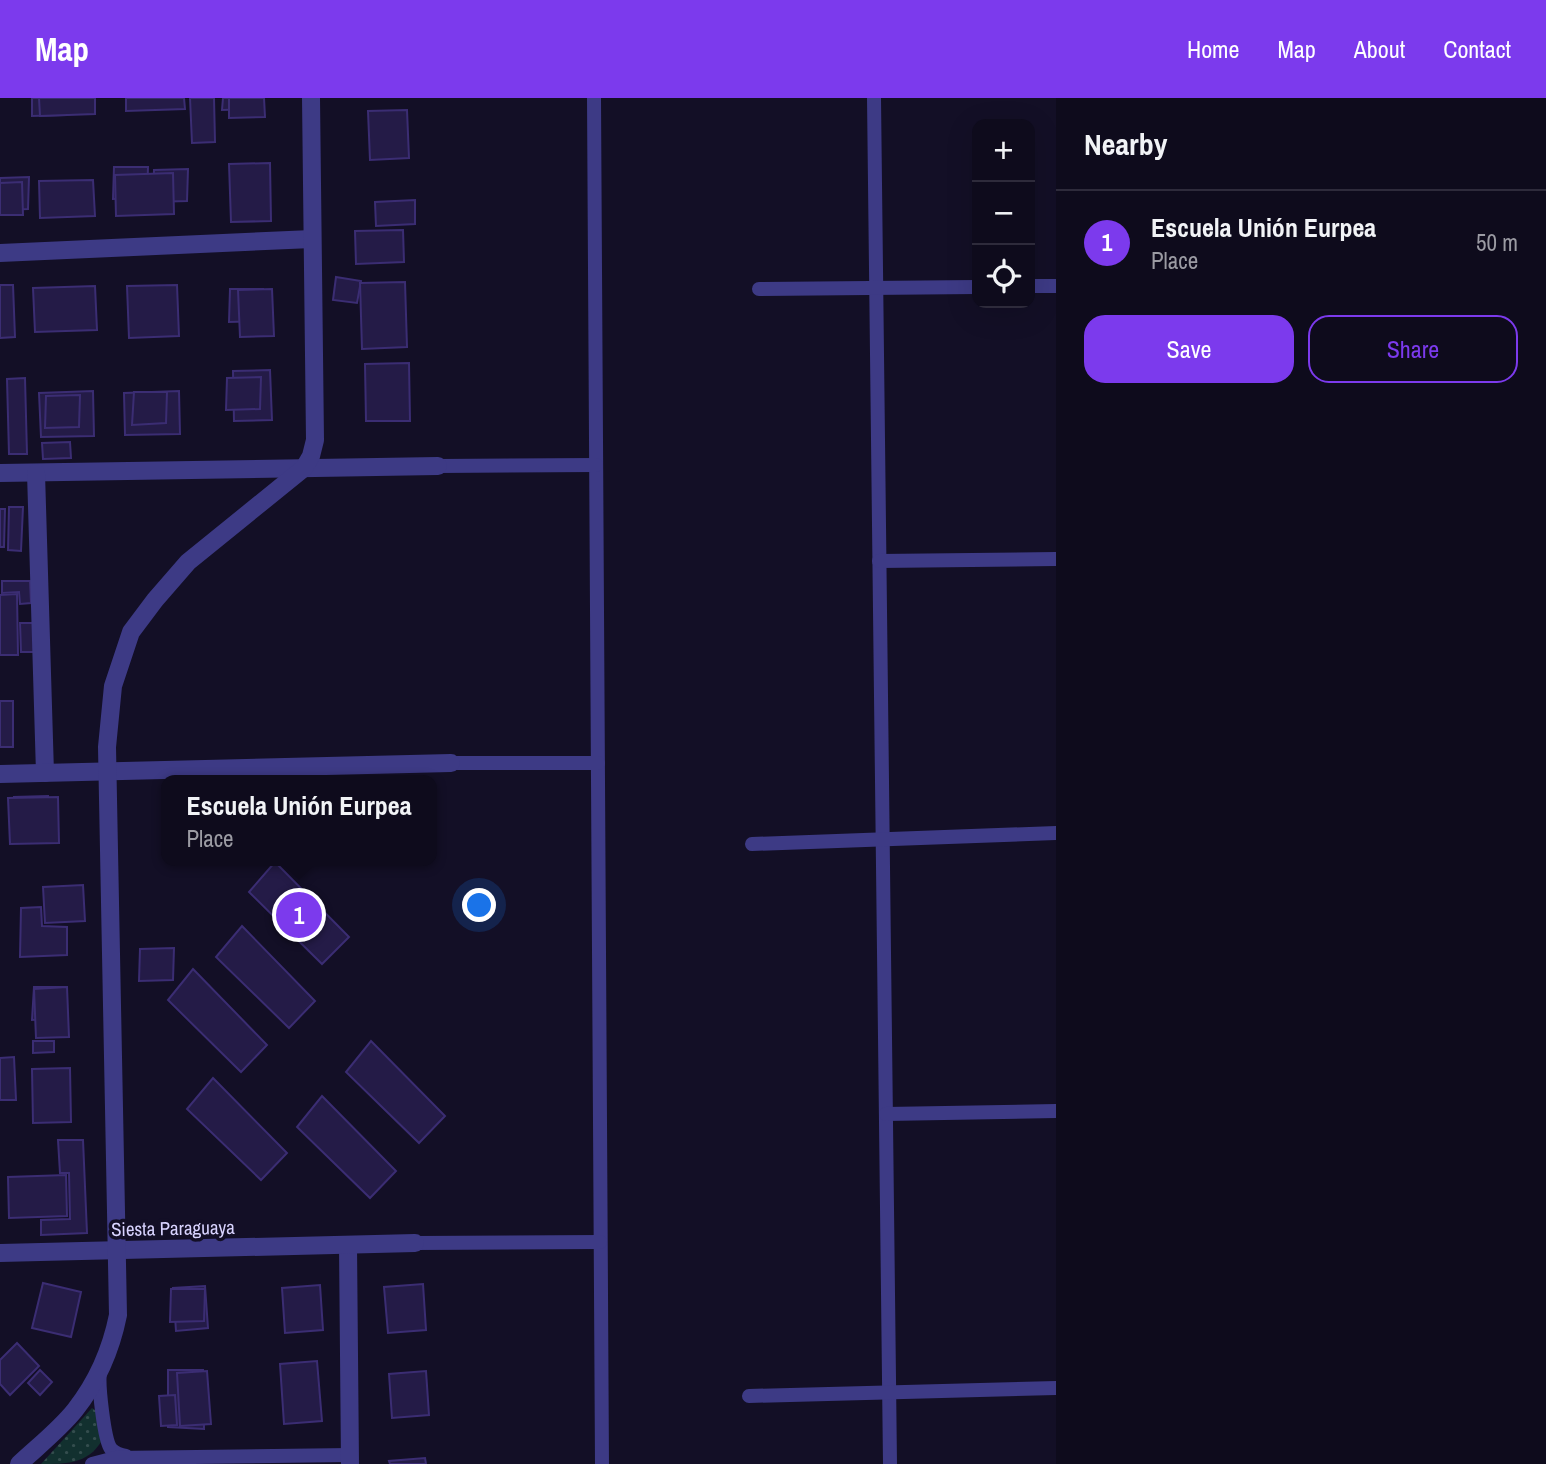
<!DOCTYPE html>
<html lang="en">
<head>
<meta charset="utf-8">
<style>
  :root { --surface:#0e0b1c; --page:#171425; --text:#f1f3f6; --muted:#9b9ba3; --line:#2e2b3b; --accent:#7c3aed }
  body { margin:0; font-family:"Archivo Narrow",sans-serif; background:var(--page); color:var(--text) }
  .controls { position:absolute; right:21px; top:21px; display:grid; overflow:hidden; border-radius:14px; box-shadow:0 7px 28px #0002 }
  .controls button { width:63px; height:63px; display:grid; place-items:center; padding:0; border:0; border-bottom:2px solid var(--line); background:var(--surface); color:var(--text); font:35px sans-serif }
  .you { position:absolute; left:480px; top:808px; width:24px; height:24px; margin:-18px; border:5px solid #fff; border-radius:50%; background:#1a73e8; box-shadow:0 0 0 10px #1a73e833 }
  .badge { display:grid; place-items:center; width:46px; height:46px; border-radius:50%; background:var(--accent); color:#fff; font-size:23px; font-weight:700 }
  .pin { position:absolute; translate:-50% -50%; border:4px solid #fff; box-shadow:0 2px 7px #0006 }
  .popup { position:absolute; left:161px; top:677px; width:276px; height:91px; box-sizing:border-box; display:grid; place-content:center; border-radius:14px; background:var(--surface); filter:drop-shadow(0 2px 5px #0005); font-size:23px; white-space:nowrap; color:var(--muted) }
  .popup b { font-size:26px; color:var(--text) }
  .popup::after { content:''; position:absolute; left:50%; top:100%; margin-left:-14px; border:14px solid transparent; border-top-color:var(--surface) }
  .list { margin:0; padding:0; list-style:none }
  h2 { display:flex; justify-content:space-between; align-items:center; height:91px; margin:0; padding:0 28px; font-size:30px }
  h2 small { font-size:23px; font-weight:400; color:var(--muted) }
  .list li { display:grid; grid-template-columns:46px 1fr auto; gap:21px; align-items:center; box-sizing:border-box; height:105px; padding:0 28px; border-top:2px solid var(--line) }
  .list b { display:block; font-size:26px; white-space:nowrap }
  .list p { margin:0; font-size:23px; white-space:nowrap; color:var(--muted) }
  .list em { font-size:23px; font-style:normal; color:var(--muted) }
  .actions { display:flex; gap:14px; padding:21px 28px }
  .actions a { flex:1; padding:16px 0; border:2px solid var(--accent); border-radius:21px; text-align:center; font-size:24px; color:var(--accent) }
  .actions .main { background:var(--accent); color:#fff }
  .icon { flex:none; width:38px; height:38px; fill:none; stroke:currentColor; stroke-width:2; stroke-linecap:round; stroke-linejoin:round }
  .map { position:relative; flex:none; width:1056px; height:1366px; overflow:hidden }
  header { display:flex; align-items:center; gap:42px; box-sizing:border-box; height:98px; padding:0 35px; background:var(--accent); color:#fff }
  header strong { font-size:33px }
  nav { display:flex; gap:38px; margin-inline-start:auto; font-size:24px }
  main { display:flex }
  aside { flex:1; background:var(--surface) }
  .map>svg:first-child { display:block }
</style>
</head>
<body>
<header>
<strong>Map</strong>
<nav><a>Home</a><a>Map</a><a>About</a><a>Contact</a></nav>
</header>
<main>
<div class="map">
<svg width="1056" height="1366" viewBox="0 0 1056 1366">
  <defs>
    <pattern id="grass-dots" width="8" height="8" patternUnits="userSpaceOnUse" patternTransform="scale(1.75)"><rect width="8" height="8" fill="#12302f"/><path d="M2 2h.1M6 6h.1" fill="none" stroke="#344d4e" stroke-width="1.8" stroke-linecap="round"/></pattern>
  </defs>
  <rect width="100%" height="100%" fill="#130f26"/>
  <!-- grass -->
  <path fill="url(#grass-dots)" d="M92,1310L96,1313L101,1344C87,1366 66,1366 41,1366Z"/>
  <!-- building -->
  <g fill="#241b47" stroke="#3b2d73" stroke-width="2">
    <polygon points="32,0 66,0 66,17 32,18"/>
    <polygon points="39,0 95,0 95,16 40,18"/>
    <polygon points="126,0 184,0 185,11 126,13"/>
    <polygon points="190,0 214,0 215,44 192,45"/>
    <polygon points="223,0 257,0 256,11 222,12"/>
    <polygon points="229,0 264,0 265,19 229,20"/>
    <polygon points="407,12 409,60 370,62 368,13"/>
    <polygon points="270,65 271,123 231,124 229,66"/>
    <polygon points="114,69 148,69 147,100 113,101"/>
    <polygon points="188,71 187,103 153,104 154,72"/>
    <polygon points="173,75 174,116 116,118 115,77"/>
    <polygon points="29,79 28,111 0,112 0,80"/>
    <polygon points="93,82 95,118 40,120 39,83"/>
    <polygon points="22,84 23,117 0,117 0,85"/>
    <polygon points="415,102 415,126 376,128 375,104"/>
    <polygon points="403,132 404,164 356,166 355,133"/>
    <polygon points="336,179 361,183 357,205 333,202"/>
    <polygon points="405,184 407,249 362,251 360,185"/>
    <polygon points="0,187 13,187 15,239 0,240"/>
    <polygon points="177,187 179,238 129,240 127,188"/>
    <polygon points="95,188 97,232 35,234 33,190"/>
    <polygon points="230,191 263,191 262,223 229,224"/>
    <polygon points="272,191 274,238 240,239 238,192"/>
    <polygon points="409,265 410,323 366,323 365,266"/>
    <polygon points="270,272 272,322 234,323 233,273"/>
    <polygon points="261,279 260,311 226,312 227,280"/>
    <polygon points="25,280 27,356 9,356 7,281"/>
    <polygon points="93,293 94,338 41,339 39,295"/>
    <polygon points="179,293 180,336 125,337 124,295"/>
    <polygon points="134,294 167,294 166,325 132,327"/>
    <polygon points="80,297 79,329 45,330 46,298"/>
    <polygon points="70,344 71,360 43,361 42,345"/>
    <polygon points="9,409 23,409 21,453 8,452"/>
    <polygon points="0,411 5,411 4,449 0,449"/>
    <polygon points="2,483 30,483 31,505 20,506 19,494 2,495"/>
    <polygon points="17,496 18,557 0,557 0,497"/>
    <polygon points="20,525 34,525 35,554 21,554"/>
    <rect x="0" y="603" width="13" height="46"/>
    <polygon points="48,698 47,730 13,731 14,699"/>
    <polygon points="58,699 59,745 10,746 8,700"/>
    <polygon points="275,764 349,839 322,866 249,794"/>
    <polygon points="83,787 85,823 45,825 43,789"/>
    <polygon points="41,809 42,828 67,829 67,857 20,859 21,810"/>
    <polygon points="242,828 315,903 289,930 216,859"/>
    <polygon points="174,850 173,882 139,883 140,851"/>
    <polygon points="193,871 267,947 241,974 168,902"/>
    <polygon points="34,889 67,889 67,920 32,922"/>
    <polygon points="67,889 69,939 36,940 34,891"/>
    <polygon points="33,943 54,943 54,954 33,955"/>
    <polygon points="371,943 445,1018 419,1045 346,974"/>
    <polygon points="14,959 16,1002 0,1002 0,960"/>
    <polygon points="70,970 71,1024 33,1025 32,971"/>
    <polygon points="213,980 287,1055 261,1082 187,1011"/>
    <polygon points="322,998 396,1073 370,1100 297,1029"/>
    <polygon points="58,1042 83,1042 87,1135 41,1137 41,1122 70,1121 69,1075 60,1075"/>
    <polygon points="66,1077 67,1118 9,1120 8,1079"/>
    <polygon points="43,1185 81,1194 71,1239 32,1230"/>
    <polygon points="423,1186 426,1232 388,1235 384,1189"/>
    <polygon points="320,1187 323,1232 285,1235 282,1190"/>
    <polygon points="205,1188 208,1230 176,1233 173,1190"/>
    <polygon points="171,1191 205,1191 204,1223 170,1224"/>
    <polygon points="17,1245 39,1268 10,1297 0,1286 0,1262"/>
    <polygon points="317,1263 322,1323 284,1326 280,1266"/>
    <polygon points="40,1272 52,1284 40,1297 28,1285"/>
    <polygon points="168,1272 203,1272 204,1331 168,1329"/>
    <polygon points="207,1273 211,1326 180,1328 177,1275"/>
    <polygon points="426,1273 429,1317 392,1320 389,1276"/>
    <polygon points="175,1297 177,1327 161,1328 159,1298"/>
    <polygon points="425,1360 426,1366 390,1366 389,1363"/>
  </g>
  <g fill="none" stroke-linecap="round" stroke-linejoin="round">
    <!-- service -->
    <g stroke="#3d3a85" stroke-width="14">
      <polyline points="594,0 602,1366"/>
      <polyline points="874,0 890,1366"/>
      <polyline points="1030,188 1056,188"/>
      <polyline points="759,191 977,189"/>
      <polyline points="438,368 596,367"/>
      <polyline points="879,463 1056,461"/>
      <polyline points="451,665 598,665"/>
      <polyline points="752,746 1056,735"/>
      <polyline points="886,1016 1056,1013"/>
      <polyline points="415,1145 600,1144"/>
      <path d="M100,1274C98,1286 104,1342 111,1351C115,1355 120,1357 126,1358"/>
      <polyline points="749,1298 1056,1290"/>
      <polyline points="92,1366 115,1360 350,1357"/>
    </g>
    <!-- minor -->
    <g stroke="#3d3a85" stroke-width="18">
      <polyline points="0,155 312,141"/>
      <polyline points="0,375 438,368"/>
      <polyline points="36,375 45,675"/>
      <polyline points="0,676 451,665"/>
      <polyline points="348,1147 350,1366"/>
      <polyline points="0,1155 415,1145"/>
      <path d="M19,1366C37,1349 59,1332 75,1312C97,1284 111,1252 118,1217L107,649L113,588L131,534L155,502L188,464L304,370L311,358L315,342L311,0"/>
    </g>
  </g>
  <g text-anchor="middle" stroke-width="7" stroke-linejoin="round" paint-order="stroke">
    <!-- street labels -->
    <g font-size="19" fill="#d9d4ff" stroke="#130f26">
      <text transform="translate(173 1130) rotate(-1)" y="7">Siesta Paraguaya</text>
    </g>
  </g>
</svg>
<div class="controls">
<button>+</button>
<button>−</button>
<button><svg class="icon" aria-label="locate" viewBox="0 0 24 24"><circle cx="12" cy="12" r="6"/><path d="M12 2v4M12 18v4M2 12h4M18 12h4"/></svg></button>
</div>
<div class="you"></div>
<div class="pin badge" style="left:299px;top:817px">1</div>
<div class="popup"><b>Escuela Unión Eurpea</b>Place</div>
</div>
<aside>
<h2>Nearby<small></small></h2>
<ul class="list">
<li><span class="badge">1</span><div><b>Escuela Unión Eurpea</b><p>Place</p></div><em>50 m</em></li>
</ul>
<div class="actions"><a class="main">Save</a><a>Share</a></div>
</aside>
</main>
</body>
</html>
